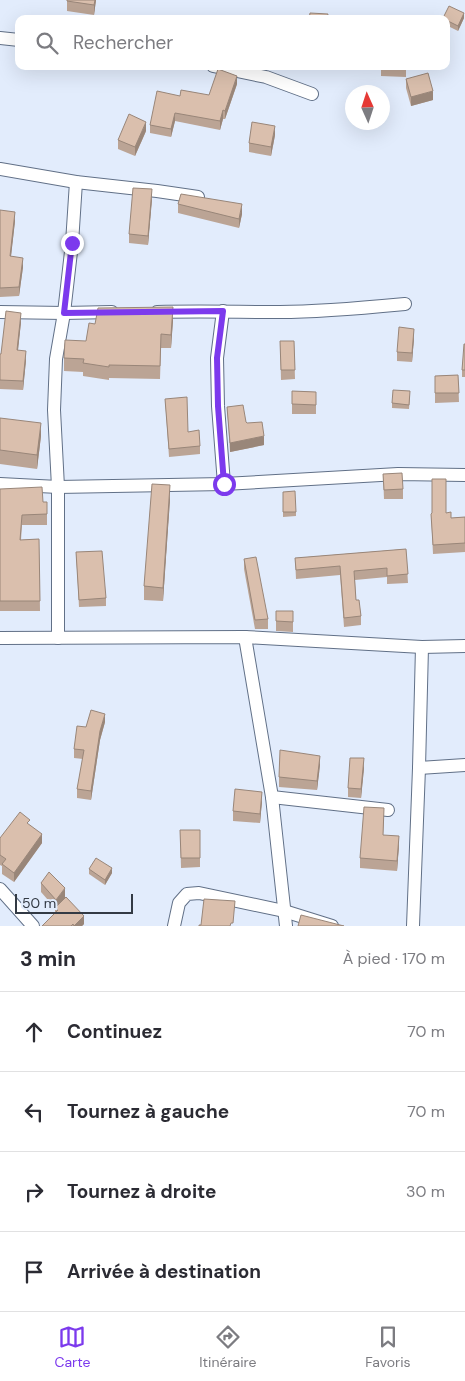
<!DOCTYPE html>
<html lang="fr">
<head>
<meta charset="utf-8">
<style>
  :root { --surface:#fff; --page:#f7f7f7; --text:#2b2b33; --muted:#7c7c81; --line:#e1e1e2; --accent:#7c3aed }
  body { margin:0; font-family:"DM Sans",sans-serif; background:var(--page); color:var(--text) }
  .compass { position:absolute; left:345px; top:85px; width:45px; height:45px; border-radius:50%; background:var(--surface); box-shadow:0 5px 20px #0002; rotate:357deg }
  .scale { position:absolute; left:15px; bottom:12px; width:118px; box-sizing:border-box; padding-left:5px; border:2px solid #333a44; border-top:0; font-size:14px; line-height:18px; white-space:nowrap; color:#333a44; -webkit-text-stroke:4px #e2ecfc; paint-order:stroke }
  .stop { position:absolute; width:15px; height:15px; margin:-11px; border:4px solid #7c3aed; border-radius:50%; background:#fff }
  .stop.end { background:#7c3aed; border-color:#fff; box-shadow:0 1px 5px #0008 }
  .list { margin:0; padding:0; list-style:none }
  h2 { display:flex; justify-content:space-between; align-items:center; height:65px; margin:0; padding:0 20px; font-size:21px }
  h2 small { font-size:16px; font-weight:400; color:var(--muted) }
  .list li { display:grid; grid-template-columns:32px 1fr auto; gap:15px; align-items:center; box-sizing:border-box; height:80px; padding:0 20px; border-top:1px solid var(--line) }
  .list b { display:block; font-size:19px; white-space:nowrap }
  .list em { font-size:16px; font-style:normal; color:var(--muted) }
  .icon { flex:none; width:28px; height:28px; fill:none; stroke:currentColor; stroke-width:2; stroke-linecap:round; stroke-linejoin:round }
  .map { position:relative; flex:none; width:465px; height:926px; overflow:hidden }
  .search { position:absolute; background:var(--surface); box-shadow:0 5px 20px #0002; left:15px; right:15px; top:15px; height:55px; display:flex; align-items:center; gap:12px; box-sizing:border-box; padding:0 18px; border-radius:10px; color:var(--muted); font-size:19px }
  .sheet { height:385px; background:var(--surface) }
  nav { display:flex; justify-content:space-around; align-items:center; box-sizing:border-box; height:70px; border-top:1px solid var(--line); background:var(--surface); font-size:14px; color:var(--muted) }
  nav a { display:grid; justify-items:center; gap:2px }
  nav .on { color:var(--accent) }
  .map>svg:first-child { display:block }
</style>
</head>
<body>
<div class="map">
<svg width="465" height="926" viewBox="0 0 465 926">
  <rect width="100%" height="100%" fill="#e2ecfc"/>
  <g fill="none" stroke-linecap="round" stroke-linejoin="round">
    <defs>
      <g id="street">
        <polyline points="0,38 19,40"/>
        <polyline points="213,66 266,77 312,94"/>
        <polyline points="0,169 76,182 157,191 198,197"/>
        <polyline points="0,312 64,313 112,312"/>
        <path d="M157,312C198,311 239,312 280,312C322,312 363,308 405,304"/>
        <polyline points="0,484 58,487 224,484 218,406 217,358 223,311"/>
        <polyline points="224,484 398,474 465,475"/>
        <polyline points="245,637 272,797 286,926"/>
        <polyline points="0,638 245,637 422,647 465,646"/>
        <polyline points="58,638 58,487 54,410 56,359 64,313 72,243 76,182"/>
        <polyline points="419,768 465,765"/>
        <polyline points="272,797 388,810"/>
        <polyline points="0,889 33,926"/>
        <polyline points="174,926 179,903 187,894 199,893 284,911 332,926"/>
        <polyline points="413,926 419,768 422,647"/>
      </g>
    </defs>
    <!-- street casing -->
    <use href="#street" stroke="#617087" stroke-width="14"/>
    <!-- street -->
    <use href="#street" stroke="#fff" stroke-width="12"/>
  </g>
  <!-- wall -->
  <g fill="#bba495">
    <polygon points="67,0 96,0 94,15 67,11"/>
    <polygon points="464,18 458,31 446,25 446,19"/>
    <polygon points="274,66 289,66 289,68 274,67"/>
    <polygon points="381,66 406,66 406,77 381,76"/>
    <polygon points="406,79 433,100 411,106 406,88"/>
    <polygon points="237,84 225,119 223,119 220,130 175,121 171,137 150,133 150,125 209,95"/>
    <polygon points="146,131 135,156 118,149 118,140"/>
    <polygon points="275,135 271,156 249,152 249,143"/>
    <polygon points="152,199 148,245 129,243 129,234"/>
    <polygon points="178,204 242,214 239,228 178,213"/>
    <polygon points="0,210 15,221 11,256 23,267 19,296 0,297"/>
    <polygon points="173,320 171,348 161,348 160,379 109,378 109,380 83,376 83,372 64,371 64,358 86,341 95,324"/>
    <polygon points="21,322 18,350 26,360 23,390 0,389 0,354 1,354"/>
    <polygon points="414,338 412,362 397,361 397,352"/>
    <polygon points="280,341 294,341 295,379 281,380"/>
    <polygon points="465,344 465,377 462,377 462,370"/>
    <polygon points="458,375 459,402 435,403 435,376"/>
    <polygon points="292,391 316,392 316,414 292,414"/>
    <polygon points="410,396 409,409 392,408 392,403"/>
    <polygon points="165,399 188,432 200,446 200,454 169,457"/>
    <polygon points="227,407 246,422 264,445 230,452"/>
    <polygon points="0,418 41,436 37,469 0,464"/>
    <polygon points="383,474 403,489 403,499 384,499"/>
    <polygon points="0,489 43,502 47,502 47,525 22,525 21,540 39,539 40,611 0,611"/>
    <polygon points="283,492 296,512 296,516 283,517"/>
    <polygon points="170,499 163,601 144,600 144,586"/>
    <polygon points="446,513 451,518 465,517 465,552 433,554 431,514"/>
    <polygon points="406,549 408,583 387,584 387,577 355,580 356,600 361,616 361,625 344,627 340,575 296,579 295,558"/>
    <polygon points="76,552 106,598 106,606 79,607"/>
    <polygon points="244,559 268,619 268,629 255,629 244,569"/>
    <polygon points="276,611 293,611 293,632 276,631"/>
    <polygon points="105,722 100,740 91,800 77,798 77,789 83,759 74,758 74,749 86,727"/>
    <polygon points="320,765 317,790 279,787 279,777"/>
    <polygon points="364,768 361,798 348,797 348,788"/>
    <polygon points="262,801 260,823 233,821 233,811"/>
    <polygon points="384,818 383,835 399,845 397,871 360,868 360,858"/>
    <polygon points="30,825 42,843 14,882 2,874 2,866 0,865 0,838"/>
    <polygon points="180,830 200,858 200,867 181,868"/>
    <polygon points="89,869 112,873 105,885 89,874"/>
    <polygon points="41,883 65,898 84,924 82,926 42,926 55,913 55,908 41,892"/>
  </g>
  <!-- shaded-wall -->
  <g fill="#998679">
    <polygon points="95,0 96,0 94,15 94,5"/>
    <polygon points="464,13 464,18 458,31 458,26"/>
    <polygon points="237,76 237,84 225,119 225,111"/>
    <polygon points="433,91 433,100 411,106 411,97"/>
    <polygon points="223,110 223,119 220,130 220,121"/>
    <polygon points="175,113 175,121 171,137 171,129"/>
    <polygon points="146,122 146,131 135,156 135,147"/>
    <polygon points="275,126 275,135 271,156 271,147"/>
    <polygon points="152,189 152,199 148,245 148,236"/>
    <polygon points="242,204 242,214 239,228 239,219"/>
    <polygon points="15,212 15,221 10,265 10,256"/>
    <polygon points="23,258 23,267 19,296 19,287"/>
    <polygon points="173,307 173,320 171,348 171,335"/>
    <polygon points="21,313 21,322 17,359 17,350"/>
    <polygon points="414,329 414,338 412,362 412,353"/>
    <polygon points="26,351 26,360 23,390 23,381"/>
    <polygon points="41,423 41,436 37,469 37,455"/>
    <polygon points="264,436 264,445 230,452 230,443"/>
    <polygon points="170,485 170,499 163,601 163,588"/>
    <polygon points="105,714 105,722 100,740 91,800 91,791 100,731"/>
    <polygon points="320,756 320,765 317,790 317,781"/>
    <polygon points="364,758 364,768 361,798 361,789"/>
    <polygon points="262,792 262,801 260,823 260,814"/>
    <polygon points="42,834 42,843 14,882 14,873"/>
    <polygon points="399,836 399,845 397,871 397,861"/>
    <polygon points="112,868 112,873 105,885 105,880"/>
    <polygon points="65,888 65,898 56,909 56,900"/>
    <polygon points="84,916 84,924 82,926 74,926"/>
  </g>
  <!-- building -->
  <g fill="#dabfad" stroke="#998679">
    <polygon points="67,0 95,0 94,5 67,1"/>
    <polygon points="449,6 464,13 458,26 446,20 446,19 443,18"/>
    <polygon points="310,13 328,14 327,19 309,19"/>
    <polygon points="381,66 406,66 406,68"/>
    <polygon points="218,69 237,76 225,111 223,110 220,121 175,113 171,129 150,125 157,91 180,96 181,90 209,95"/>
    <polygon points="428,73 433,91 411,97 406,79"/>
    <polygon points="129,114 146,122 135,147 118,140"/>
    <polygon points="252,122 275,126 271,147 249,143"/>
    <polygon points="133,188 152,189 148,236 129,234"/>
    <polygon points="181,194 242,204 239,219 178,204"/>
    <polygon points="0,210 15,212 10,256 23,258 19,287 0,288"/>
    <polygon points="173,307 171,335 161,334 160,366 109,365 109,367 83,363 84,359 64,358 65,340 86,341 89,323 95,324 98,308"/>
    <polygon points="6,311 21,313 17,350 26,351 23,381 0,380 0,354 1,354"/>
    <polygon points="399,327 414,329 412,353 397,352"/>
    <polygon points="280,341 294,341 295,370 281,370"/>
    <polygon points="464,344 465,344 465,370 462,370"/>
    <polygon points="458,375 459,393 435,393 435,376"/>
    <polygon points="393,390 410,391 409,405 392,403"/>
    <polygon points="292,391 316,392 316,405 292,404"/>
    <polygon points="187,397 188,432 199,430 200,446 169,449 165,399"/>
    <polygon points="243,405 246,422 247,423 262,422 264,436 230,443 227,407"/>
    <polygon points="0,418 41,423 37,455 0,450"/>
    <polygon points="402,473 403,489 384,490 383,474"/>
    <polygon points="432,479 446,479 446,513 451,512 451,518 465,517 465,543 433,545 431,514 432,513"/>
    <polygon points="152,484 170,485 163,588 144,586"/>
    <polygon points="42,487 43,502 47,502 47,514 22,515 20,540 39,539 40,601 0,601 0,489"/>
    <polygon points="295,491 296,512 283,512 283,492"/>
    <polygon points="406,549 408,574 387,576 387,568 354,571 356,600 359,600 361,616 344,618 340,566 296,570 295,558"/>
    <polygon points="102,551 106,598 79,600 76,552"/>
    <polygon points="256,557 268,619 255,620 244,559"/>
    <polygon points="276,611 293,611 293,622 276,621"/>
    <polygon points="91,710 105,714 100,731 91,791 77,789 84,750 74,749 77,726 86,727"/>
    <polygon points="280,750 320,756 317,781 279,777"/>
    <polygon points="350,758 364,758 361,789 348,788"/>
    <polygon points="235,789 262,792 260,814 233,811"/>
    <polygon points="364,807 384,808 383,835 399,836 397,861 360,858"/>
    <polygon points="20,812 30,820 27,823 42,834 14,873 2,864 6,859 0,855 0,838"/>
    <polygon points="180,830 200,830 200,858 181,858"/>
    <polygon points="96,858 112,868 105,880 89,869"/>
    <polygon points="49,872 65,888 56,900 41,883"/>
    <polygon points="66,897 84,916 74,926 73,924 71,926 42,926 58,910 55,908"/>
    <polygon points="204,899 235,901 233,923 231,923 230,926 199,926 199,925 201,925"/>
    <polygon points="301,915 344,926 298,926"/>
  </g>
  <g fill="none" stroke-linecap="round" stroke-linejoin="round">
    <!-- route -->
    <polyline stroke="#7c3aed" stroke-width="6" points="72,243 64,313 223,311 217,358 218,406 224,484"/>
  </g>
</svg>
<svg class="compass" viewBox="-18 -18 36 36"><path d="M0-13l5 13h-10z" fill="#e53935"/><path d="M0 13l5-13h-10z" fill="#7c7c81"/></svg>
<div class="scale">50 m</div>
<div class="stop" style="left:224px;top:484px"></div>
<div class="stop end" style="left:72px;top:243px"></div>
<div class="search"><svg class="icon" aria-label="search" viewBox="0 0 24 24"><circle cx="10" cy="10" r="6"/><path d="M15 15l6 6"/></svg>Rechercher</div>
</div>
<section class="sheet">
<h2>3 min<small>À pied · 170 m</small></h2>
<ul class="list">
<li><svg class="icon" aria-label="ahead" viewBox="0 0 24 24"><path d="M12 20V5M6 11l6-6 6 6"/></svg><div><b>Continuez</b></div><em>70 m</em></li>
<li><svg class="icon" aria-label="left" viewBox="0 0 24 24"><path d="M17 20v-9H6M10 6l-5 5 5 5"/></svg><div><b>Tournez à gauche</b></div><em>70 m</em></li>
<li><svg class="icon" aria-label="right" viewBox="0 0 24 24"><path d="M7 20v-9h11M14 6l5 5-5 5"/></svg><div><b>Tournez à droite</b></div><em>30 m</em></li>
<li><svg class="icon" aria-label="arrive" viewBox="0 0 24 24"><path d="M6 21V4h12l-3 4 3 4H6"/></svg><div><b>Arrivée à destination</b></div></li>
</ul>
</section>
<nav>
<a class="on"><svg class="icon" aria-label="map" viewBox="0 0 24 24"><path d="M3 6l6-2 6 2 6-2v14l-6 2-6-2-6 2zM9 4v14M15 6v14"/></svg>Carte</a>
<a><svg class="icon" aria-label="directions" viewBox="0 0 24 24"><path d="M12 3l9 9-9 9-9-9zM9 14v-3h6M13 9l2 2-2 2"/></svg>Itinéraire</a>
<a><svg class="icon" aria-label="saved" viewBox="0 0 24 24"><path d="M7 4h10v16l-5-4-5 4z"/></svg>Favoris</a>
</nav>
</body>
</html>
